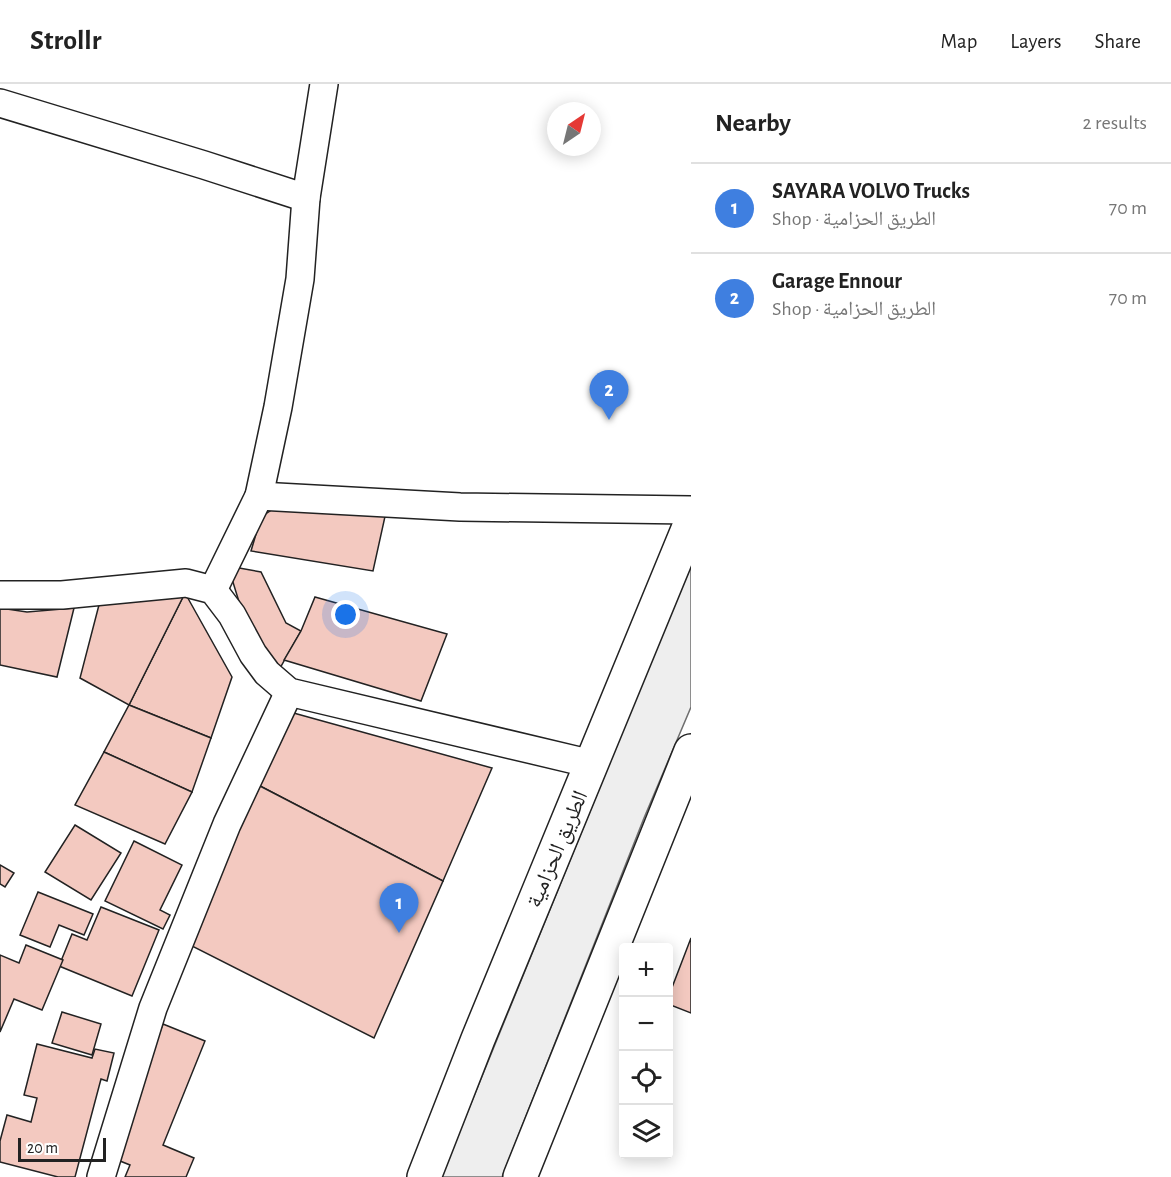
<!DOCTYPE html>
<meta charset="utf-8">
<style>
body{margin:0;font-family:"Alegreya Sans","Noto Naskh Arabic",sans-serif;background:#f2f2f2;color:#222}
.controls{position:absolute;right:18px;bottom:18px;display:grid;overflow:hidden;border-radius:6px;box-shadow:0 3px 15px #0003}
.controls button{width:54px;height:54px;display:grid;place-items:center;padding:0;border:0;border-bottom:2px solid #e0e0e0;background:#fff;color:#222;font:30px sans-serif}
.compass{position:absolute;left:547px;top:18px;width:54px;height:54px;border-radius:50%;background:#fff;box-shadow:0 3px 15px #0003;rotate:35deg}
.scale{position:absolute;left:18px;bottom:15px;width:88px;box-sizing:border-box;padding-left:6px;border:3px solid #222;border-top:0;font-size:16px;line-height:21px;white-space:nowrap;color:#222;-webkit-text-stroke:4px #fff;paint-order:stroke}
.you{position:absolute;left:346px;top:531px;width:21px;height:21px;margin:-15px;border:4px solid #fff;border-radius:50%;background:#1a73e8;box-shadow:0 0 0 9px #1a73e833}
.badge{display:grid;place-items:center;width:39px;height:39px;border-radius:50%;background:#c62828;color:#fff;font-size:20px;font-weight:700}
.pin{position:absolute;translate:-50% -50px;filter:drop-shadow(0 2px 3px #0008)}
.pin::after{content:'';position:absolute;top:32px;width:21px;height:18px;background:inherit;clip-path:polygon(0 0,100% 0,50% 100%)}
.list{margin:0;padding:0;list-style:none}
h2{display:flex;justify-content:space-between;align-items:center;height:78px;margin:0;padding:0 24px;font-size:26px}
h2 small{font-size:20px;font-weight:400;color:#767676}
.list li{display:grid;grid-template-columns:39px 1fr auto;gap:18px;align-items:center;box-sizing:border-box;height:90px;padding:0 24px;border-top:2px solid #e0e0e0}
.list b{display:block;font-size:22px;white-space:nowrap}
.list p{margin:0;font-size:20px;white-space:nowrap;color:#767676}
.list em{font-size:20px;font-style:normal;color:#767676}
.icon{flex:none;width:33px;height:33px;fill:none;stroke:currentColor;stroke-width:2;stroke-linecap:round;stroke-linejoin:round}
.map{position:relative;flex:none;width:691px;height:1093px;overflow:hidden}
header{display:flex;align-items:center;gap:36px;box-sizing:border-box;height:84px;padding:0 30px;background:#fff;border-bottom:2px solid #e0e0e0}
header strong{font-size:28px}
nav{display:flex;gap:33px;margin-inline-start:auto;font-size:21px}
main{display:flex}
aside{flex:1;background:#fff}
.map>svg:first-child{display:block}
</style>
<header>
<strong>Strollr</strong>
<nav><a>Map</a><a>Layers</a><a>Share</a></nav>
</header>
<main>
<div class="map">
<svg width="691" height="1093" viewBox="0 0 691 1093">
<rect width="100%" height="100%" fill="#fff"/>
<path fill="#eee" stroke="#6f6f6f" stroke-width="1.5" d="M 691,479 L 691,623 L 644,734 L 502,1093 L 441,1093 C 523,888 609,684 691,479 Z"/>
<g fill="#f3c9c0" stroke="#222" stroke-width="1.5">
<polygon points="285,417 386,428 373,487 251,467 261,433"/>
<polygon points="228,482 261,488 286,539 301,547 280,584 252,560"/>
<polygon points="185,509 232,593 211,654 129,621"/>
<polygon points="185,509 129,621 80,594 100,517"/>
<polygon points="315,513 447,550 421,617 284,576 301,547"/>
<polygon points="0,524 27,528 74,524 57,593 0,581"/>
<polygon points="129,621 211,654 192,708 104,668"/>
<polygon points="290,628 492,684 443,797 260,702"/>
<polygon points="104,668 192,708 165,760 75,721"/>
<polygon points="260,702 443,797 374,954 184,858"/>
<polygon points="75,741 121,769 91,816 45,788"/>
<polygon points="134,757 182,781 160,826 170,831 163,845 105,817"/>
<polygon points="0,781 14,789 5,803 0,800"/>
<polygon points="38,808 93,830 84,851 59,841 50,863 20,851"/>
<polygon points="101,823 159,846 132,912 59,882 72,850 87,856"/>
<polygon points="691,854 691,929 668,920 668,914"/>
<polygon points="26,861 63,876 42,926 14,915 0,948 0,871 19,879"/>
<polygon points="62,928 101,940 92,971 52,959"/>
<polygon points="163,940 205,957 163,1061 194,1074 186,1093 125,1093 130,1081 110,1073"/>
<polygon points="37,960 92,974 95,965 114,969 107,997 101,995 75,1093 58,1093 0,1078 0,1057 7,1031 31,1038 37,1014 24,1011"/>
</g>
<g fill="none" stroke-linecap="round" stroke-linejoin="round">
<g stroke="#222" stroke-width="30">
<g id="street">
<polyline points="0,19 204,81 306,114"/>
<polyline points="259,412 460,423 691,426"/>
<polyline points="213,506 259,412 278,323 300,195 306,114 324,0"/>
<polyline points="0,511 62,511 186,499 213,506 232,531 253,570 267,589 289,608 592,680"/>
<polyline points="101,1093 153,924 227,740 289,608"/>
</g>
</g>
<g stroke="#222" stroke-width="36">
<g id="highway">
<polyline points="424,1093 478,955 691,438"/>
<polyline points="520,1093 691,667"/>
</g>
</g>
<use href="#street" stroke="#fff" stroke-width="27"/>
<use href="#highway" stroke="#fff" stroke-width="33"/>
</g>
<g text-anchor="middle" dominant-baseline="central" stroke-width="4.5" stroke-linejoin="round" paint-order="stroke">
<g font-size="22" fill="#222" stroke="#fff">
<text transform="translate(557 765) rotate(-67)">الطريق الحزامية</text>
</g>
</g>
</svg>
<div class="controls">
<button>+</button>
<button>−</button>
<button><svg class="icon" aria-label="locate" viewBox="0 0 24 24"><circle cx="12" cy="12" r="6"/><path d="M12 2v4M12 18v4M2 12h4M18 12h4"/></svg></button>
<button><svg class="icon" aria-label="layers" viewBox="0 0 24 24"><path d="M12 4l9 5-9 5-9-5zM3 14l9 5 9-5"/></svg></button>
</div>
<svg class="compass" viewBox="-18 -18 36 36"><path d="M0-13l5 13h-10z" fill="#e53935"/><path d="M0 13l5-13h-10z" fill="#767676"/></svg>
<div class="scale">20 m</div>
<div class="you"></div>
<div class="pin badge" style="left:399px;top:849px;background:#3f7fe0">1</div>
<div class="pin badge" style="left:609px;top:336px;background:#3f7fe0">2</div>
</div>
<aside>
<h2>Nearby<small>2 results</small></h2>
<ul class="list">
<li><span class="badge" style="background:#3f7fe0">1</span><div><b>SAYARA VOLVO Trucks</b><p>Shop · الطريق الحزامية</p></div><em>70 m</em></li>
<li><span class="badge" style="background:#3f7fe0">2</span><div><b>Garage Ennour</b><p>Shop · الطريق الحزامية</p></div><em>70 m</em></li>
</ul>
</aside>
</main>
